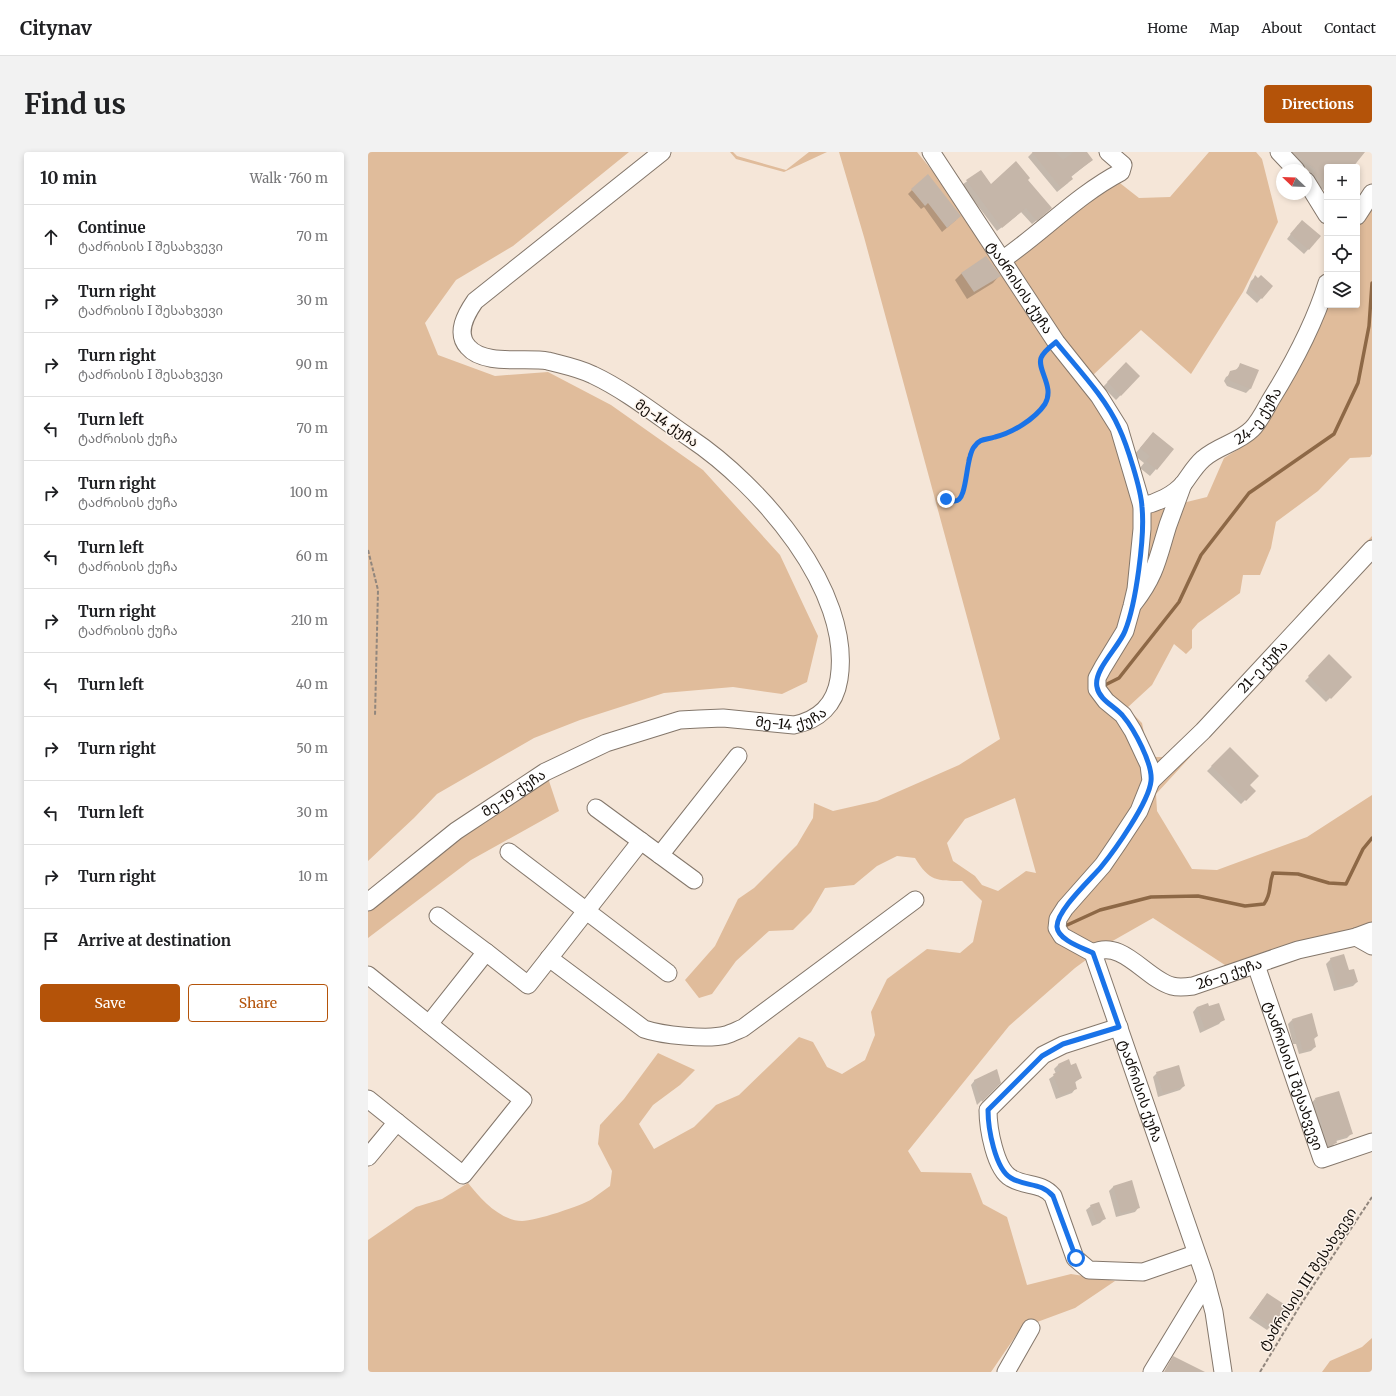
<!DOCTYPE html>
<meta charset="utf-8">
<style>
body{margin:0;font-family:Merriweather,"Noto Sans Georgian",serif;background:#f2f2f2;color:#202124}
.controls{position:absolute;right:12px;top:12px;display:grid;overflow:hidden;border-radius:4px;box-shadow:0 2px 6px #0003}
.controls button{width:36px;height:36px;display:grid;place-items:center;padding:0;border:0;border-bottom:1px solid #e0e0e0;background:#fff;color:#202124;font:20px sans-serif}
.compass{position:absolute;left:908px;top:12px;width:36px;height:36px;border-radius:50%;background:#fff;box-shadow:0 2px 6px #0003;rotate:293deg}
.stop{position:absolute;width:12px;height:12px;margin:-9px;border:3px solid #1a73e8;border-radius:50%;background:#fff}
.stop.end{background:#1a73e8;border-color:#fff;box-shadow:0 1px 4px #0008}
.list{margin:0;padding:0;list-style:none}
h2{display:flex;justify-content:space-between;align-items:center;height:52px;margin:0;padding:0 16px;font-size:17px}
h2 small{font-size:13px;font-weight:400;color:#757577}
.list li{display:grid;grid-template-columns:26px 1fr auto;gap:12px;align-items:center;box-sizing:border-box;height:64px;padding:0 16px;border-top:1px solid #e0e0e0}
.list b{display:block;font-size:15px;white-space:nowrap}
.list p{margin:0;font-size:13px;white-space:nowrap;color:#757577}
.list em{font-size:13px;font-style:normal;color:#757577}
.actions{display:flex;gap:8px;padding:12px 16px}
.actions a{flex:1;padding:9px 0;border:1px solid #b45309;border-radius:4px;text-align:center;font-size:14px;color:#b45309}
.actions .main{background:#b45309;color:#fff}
.icon{flex:none;width:22px;height:22px;fill:none;stroke:currentColor;stroke-width:2;stroke-linecap:round;stroke-linejoin:round}
.map{position:relative;flex:none;width:1004px;height:1220px;overflow:hidden;border-radius:4px}
header{display:flex;align-items:center;gap:24px;box-sizing:border-box;height:56px;padding:0 20px;background:#fff;border-bottom:1px solid #e0e0e0}
header strong{font-size:19px}
nav{display:flex;gap:22px;margin-inline-start:auto;font-size:14px}
.intro{display:flex;align-items:center;justify-content:space-between;box-sizing:border-box;height:96px;padding:0 24px}
h1{margin:0;font-size:28px}
.button{padding:10px 18px;border-radius:4px;background:#b45309;color:#fff;font-size:14px;font-weight:700}
main{display:flex;gap:24px;padding:0 24px}
aside{flex:1;background:#fff;border-radius:4px;box-shadow:0 2px 6px #0003}
.map>svg:first-child{display:block}
</style>
<header>
<strong>Citynav</strong>
<nav><a>Home</a><a>Map</a><a>About</a><a>Contact</a></nav>
</header>
<div class="intro"><h1>Find us</h1><a class="button">Directions</a></div>
<main>
<aside>
<h2>10 min<small>Walk · 760 m</small></h2>
<ul class="list">
<li><svg class="icon" aria-label="ahead" viewBox="0 0 24 24"><path d="M12 20V5M6 11l6-6 6 6"/></svg><div><b>Continue</b><p>ტაძრისის I შესახვევი</p></div><em>70 m</em></li>
<li><svg class="icon" aria-label="right" viewBox="0 0 24 24"><path d="M7 20v-9h11M14 6l5 5-5 5"/></svg><div><b>Turn right</b><p>ტაძრისის I შესახვევი</p></div><em>30 m</em></li>
<li><svg class="icon" aria-label="right" viewBox="0 0 24 24"><path d="M7 20v-9h11M14 6l5 5-5 5"/></svg><div><b>Turn right</b><p>ტაძრისის I შესახვევი</p></div><em>90 m</em></li>
<li><svg class="icon" aria-label="left" viewBox="0 0 24 24"><path d="M17 20v-9H6M10 6l-5 5 5 5"/></svg><div><b>Turn left</b><p>ტაძრისის ქუჩა</p></div><em>70 m</em></li>
<li><svg class="icon" aria-label="right" viewBox="0 0 24 24"><path d="M7 20v-9h11M14 6l5 5-5 5"/></svg><div><b>Turn right</b><p>ტაძრისის ქუჩა</p></div><em>100 m</em></li>
<li><svg class="icon" aria-label="left" viewBox="0 0 24 24"><path d="M17 20v-9H6M10 6l-5 5 5 5"/></svg><div><b>Turn left</b><p>ტაძრისის ქუჩა</p></div><em>60 m</em></li>
<li><svg class="icon" aria-label="right" viewBox="0 0 24 24"><path d="M7 20v-9h11M14 6l5 5-5 5"/></svg><div><b>Turn right</b><p>ტაძრისის ქუჩა</p></div><em>210 m</em></li>
<li><svg class="icon" aria-label="left" viewBox="0 0 24 24"><path d="M17 20v-9H6M10 6l-5 5 5 5"/></svg><div><b>Turn left</b></div><em>40 m</em></li>
<li><svg class="icon" aria-label="right" viewBox="0 0 24 24"><path d="M7 20v-9h11M14 6l5 5-5 5"/></svg><div><b>Turn right</b></div><em>50 m</em></li>
<li><svg class="icon" aria-label="left" viewBox="0 0 24 24"><path d="M17 20v-9H6M10 6l-5 5 5 5"/></svg><div><b>Turn left</b></div><em>30 m</em></li>
<li><svg class="icon" aria-label="right" viewBox="0 0 24 24"><path d="M7 20v-9h11M14 6l5 5-5 5"/></svg><div><b>Turn right</b></div><em>10 m</em></li>
<li><svg class="icon" aria-label="arrive" viewBox="0 0 24 24"><path d="M6 21V4h12l-3 4 3 4H6"/></svg><div><b>Arrive at destination</b></div></li>
</ul>
<div class="actions"><a class="main">Save</a><a>Share</a></div>
</aside>
<div class="map">
<svg width="1004" height="1220" viewBox="0 0 1004 1220">
<rect width="100%" height="100%" fill="#f5e6d8"/>
<g fill="#e0bc9b" fill-rule="evenodd">
<polygon points="0,0 261,0 145,94 88,128 57,171 70,203 127,224 180,220 243,253 335,318 412,403 450,484 439,530 414,542 365,535 296,541 212,568 166,586 69,642 46,666 0,709"/>
<polygon points="362,0 365,0 369,4 418,18 441,0 459,0 416,20 368,7"/>
<path d="M 471,0 L 549,0 L 576,33 L 630,115 L 748,28 L 771,46 L 802,45 L 841,0 L 888,0 L 894,7 L 910,70 L 875,140 L 823,222 L 773,178 L 725,223 L 778,360 L 839,345 L 856,306 L 879,292 L 927,222 L 959,153 L 989,153 L 989,65 L 1004,42 L 1004,302 L 1002,305 L 982,306 L 950,339 L 908,370 L 903,396 L 892,423 L 875,423 L 872,441 L 830,471 L 824,478 L 824,496 L 818,502 L 806,492 L 784,533 L 759,556 L 774,571 L 779,596 L 786,605 L 796,605 L 890,510 L 936,456 L 1004,384 L 1004,408 L 788,642 L 789,659 L 824,717 L 849,718 L 939,685 L 1004,643 L 1004,771 L 995,776 L 860,815 L 785,766 L 741,791 L 707,816 L 641,874 L 540,999 L 553,1020 L 603,1021 L 615,1052 L 639,1065 L 659,1133 L 703,1122 L 747,1129 L 707,1156 L 653,1176 L 623,1220 L 0,1220 L 0,1088 L 48,1055 L 74,1047 L 100,1031 C 113,1047 131,1068 154,1069 C 167,1069 213,1054 224,1047 C 230,1043 236,1038 242,1034 L 244,1019 L 230,992 L 232,973 L 256,947 L 290,901 L 327,918 L 312,933 L 285,953 L 271,972 L 286,997 L 326,975 L 348,953 L 371,943 L 431,885 L 445,890 L 459,915 L 474,922 L 497,908 L 507,883 L 503,860 L 519,827 L 559,797 L 592,801 L 605,790 L 614,749 L 594,729 C 569,729 561,729 547,706 L 529,704 L 509,714 L 486,733 L 457,736 L 443,760 L 425,778 L 401,779 L 368,809 L 344,842 L 331,846 L 317,828 L 347,794 L 370,747 L 386,736 L 429,693 L 445,666 L 446,651 L 465,659 L 509,649 L 591,613 L 632,587 L 496,85 ZM 647,646 L 668,721 L 658,719 L 630,739 L 614,733 L 607,724 L 585,709 L 579,691 L 597,667 Z"/>
<polygon points="180,626 191,659 103,708 0,786 0,759 95,681"/>
<polygon points="1004,1186 1004,1220 954,1220 962,1209 994,1195"/>
</g>
<g fill="#0003">
<polygon points="665,0 718,0 724,8 703,25 700,31 689,40 660,5"/>
<polygon points="922,0 952,0 972,15 959,15 959,37 957,39 942,27 945,23 919,3"/>
<polygon points="613,19 623,33 659,28 678,61 664,72 653,60 629,79 594,33"/>
<polygon points="544,38 588,68 574,80 556,55 553,57 540,42"/>
<polygon points="930,73 952,84 936,102 919,87"/>
<polygon points="594,121 631,124 625,131 599,147 587,128"/>
<polygon points="887,125 904,134 889,151 878,141 883,129"/>
<polygon points="758,211 771,224 748,248 735,235"/>
<polygon points="873,212 889,218 882,237 878,241 859,234 856,229 858,225 867,219"/>
<polygon points="785,281 788,317 782,324 772,316 776,311 766,303"/>
<polygon points="961,504 983,525 958,550 937,529"/>
<polygon points="862,596 880,633 886,639 873,652 839,619"/>
<polygon points="963,807 980,820 989,830 985,834 966,839 958,812"/>
<polygon points="829,855 840,856 855,867 851,872 832,881 825,860"/>
<polygon points="924,868 949,884 945,888 947,895 943,899 931,902 928,892 925,892 920,872"/>
<polygon points="690,913 702,914 713,926 706,931 708,936 704,941 688,947 681,927 688,922 686,917"/>
<polygon points="789,921 816,934 812,938 790,945 785,925"/>
<polygon points="607,928 632,930 609,953 603,933"/>
<polygon points="947,947 983,982 979,986 968,989 964,995 956,998 943,952"/>
<polygon points="763,1030 771,1055 767,1060 748,1065 741,1039 745,1035"/>
<polygon points="723,1054 737,1066 732,1071 724,1074 718,1058"/>
<polygon points="895,1147 903,1174 899,1178 881,1166"/>
</g>
<g fill="none" stroke-linecap="round" stroke-linejoin="round">
<g stroke="#8d6846" stroke-width="3.5">
<polyline points="735,534 751,526 811,450 833,403 881,341 966,282 990,231 1001,174 1004,131"/>
<path d="M 697,774 L 732,758 L 783,745 L 830,744 L 877,754 L 896,752 C 904,741 900,735 905,721 L 930,722 L 961,731 L 978,732 L 995,697 L 1004,686"/>
</g>
</g>
<g fill="#c5b6a9">
<polygon points="664,0 687,0 695,8 706,0 719,0 725,8 703,24 705,27 693,36"/>
<polygon points="925,0 997,0 985,15 959,15 959,33 945,22 948,18"/>
<polygon points="648,9 662,26 660,28 684,56 669,69 658,56 634,76 598,28 613,18 623,32"/>
<polygon points="560,22 593,64 579,76 560,51 557,54 543,37"/>
<polygon points="934,68 953,84 941,98 922,82"/>
<polygon points="618,104 633,124 606,140 593,121"/>
<polygon points="887,123 890,126 893,123 905,134 894,147 882,136"/>
<polygon points="758,210 772,224 753,244 739,230"/>
<polygon points="872,211 891,218 883,237 863,229 860,224 862,219 870,217"/>
<polygon points="785,280 806,297 789,318 778,309 782,304 772,296"/>
<polygon points="961,502 984,525 963,547 940,524"/>
<polygon points="862,595 891,624 882,633 888,639 878,649 843,614"/>
<polygon points="976,802 981,818 986,817 990,830 970,835 962,806"/>
<polygon points="840,851 841,854 851,851 857,868 837,877 829,855"/>
<polygon points="944,861 950,884 946,886 948,895 935,899 932,888 929,888 924,867"/>
<polygon points="701,907 703,913 708,911 714,926 707,929 709,937 693,943 685,922 692,919 690,912"/>
<polygon points="811,913 817,934 795,941 788,920"/>
<polygon points="629,917 633,931 614,950 606,928"/>
<polygon points="971,939 985,982 968,987 969,991 960,994 947,946"/>
<polygon points="764,1028 772,1056 753,1061 745,1034"/>
<polygon points="731,1050 738,1067 729,1070 722,1053"/>
<polygon points="899,1141 919,1154 904,1175 885,1161"/>
<polygon points="805,1204 837,1220 796,1220"/>
</g>
<g fill="none" stroke-linecap="round" stroke-linejoin="round">
<g stroke="#84776b" stroke-width="19">
<g id="minor">
<path id="s1" d="M 563,0 L 688,190 L 731,244 L 751,276 L 774,354 L 774,377 L 768,437 L 764,454 L 757,479 L 735,515 L 729,526 L 729,537 L 738,549 L 755,563 L 765,579 L 781,613 L 783,629 L 771,659 L 750,691 L 735,713 L 697,756 L 690,767 L 689,776 L 694,784 L 725,801 L 836,1122 L 846,1160 L 855,1220"/>
<polyline points="911,0 928,18"/>
<polyline points="938,29 959,63"/>
<polyline points="989,64 1004,41"/>
<path d="M 634,108 C 675,80 709,43 753,20 L 755,13 L 740,0"/>
<path id="s2" d="M 774,354 C 789,351 806,343 816,331 C 822,323 827,314 835,307 C 849,294 870,291 884,277 C 891,270 897,258 902,249 C 925,212 946,173 959,131"/>
<path d="M 766,451 C 788,423 790,405 800,373 C 805,359 810,346 815,332"/>
<path id="s3" d="M 783,629 L 835,579 L 1004,397"/>
<polyline points="228,656 326,728"/>
<polyline points="141,700 300,821"/>
<polyline points="292,703 370,604"/>
<path id="s4" d="M 0,750 L 88,679 L 177,620 L 238,591 L 312,568 L 331,567 L 355,566 L 426,573 C 451,568 467,553 471,527 C 485,438 391,332 322,286 C 291,265 259,239 225,223 C 211,216 195,213 180,209 C 158,205 116,214 100,195 C 87,181 98,162 107,149 L 294,0"/>
<polyline points="70,764 118,800"/>
<polyline points="988,785 1004,794"/>
<path id="s5" d="M 725,801 C 754,786 778,827 804,834 C 811,836 818,835 825,834 L 930,798 L 988,785 L 1004,779"/>
<path d="M 181,806 L 276,877 C 293,883 340,888 358,883 C 364,881 370,878 375,876 L 547,748"/>
<path id="s6" d="M 888,813 L 954,1007 L 1004,990"/>
<polyline points="0,823 155,948 95,1023 0,947"/>
<polyline points="61,872 118,800 160,833 273,689"/>
<path d="M 751,875 L 695,893 L 675,903 L 620,958 C 620,976 627,1017 643,1026 C 658,1035 673,1030 685,1044 L 707,1106 L 721,1118 L 775,1120 L 827,1102"/>
<polyline points="0,1005 29,970"/>
<polyline points="638,1220 663,1176"/>
<polyline points="784,1220 838,1131"/>
</g>
</g>
<g stroke="#91867d" stroke-width="2" stroke-dasharray="4 2" stroke-linecap="butt">
<path d="M 578,347 C 580,348 584,350 587,349 C 600,349 598,314 600,305 C 601,302 604,297 606,294 C 613,286 619,288 628,285 C 642,280 671,265 678,251 C 686,231 664,215 678,199"/>
<polyline points="0,398 10,438 7,564"/>
<polyline points="892,1220 933,1152 1004,1045"/>
</g>
<use href="#minor" stroke="#fff" stroke-width="17"/>
</g>
<g fill="none" stroke-linecap="round" stroke-linejoin="round">
<path stroke="#1a73e8" stroke-width="5" d="M 578,347 C 580,348 584,349 587,349 C 600,349 597,306 606,295 C 612,286 618,288 627,285 C 644,281 667,267 677,252 C 687,235 669,218 673,206 C 675,200 683,194 688,190 C 709,216 738,246 751,276 C 759,293 773,337 774,355 C 777,384 768,452 757,479 C 751,495 725,518 729,535 C 731,548 748,555 755,564 C 766,577 785,612 783,629 C 781,650 747,698 733,715 C 723,727 688,759 689,775 C 690,788 715,796 725,801 L 751,875 L 695,892 L 674,904 L 620,958 C 620,976 627,1017 643,1026 C 658,1035 673,1030 685,1044 L 708,1106"/>
</g>
<g text-anchor="middle" dominant-baseline="central" stroke-width="3" stroke-linejoin="round" paint-order="stroke">
<g font-size="14" fill="#110c08" stroke="#fdf4ec">
<text stroke="none"><textPath href="#s1" startOffset="162">ტაძრისის ქუჩა</textPath></text>
<text stroke="none"><textPath href="#s2" startOffset="151">24-ე ქუჩა</textPath></text>
<text transform="translate(299 271) rotate(34)">მე-14 ქუჩა</text>
<text stroke="none"><textPath href="#s3" startOffset="160">21-ე ქუჩა</textPath></text>
<text stroke="none"><textPath href="#s4" startOffset="477">მე-14 ქუჩა</textPath></text>
<text stroke="none"><textPath href="#s4" startOffset="182">მე-19 ქუჩა</textPath></text>
<text stroke="none"><textPath href="#s5" startOffset="149">26-ე ქუჩა</textPath></text>
<text stroke="none"><textPath href="#s6" startOffset="117">ტაძრისის I შესახვევი</textPath></text>
<text stroke="none"><textPath href="#s1" startOffset="1085">ტაძრისის ქუჩა</textPath></text>
<text transform="translate(939 1127) rotate(-57)">ტაძრისის III შესახვევი</text>
</g>
</g>
</svg>
<div class="controls">
<button>+</button>
<button>−</button>
<button><svg class="icon" aria-label="locate" viewBox="0 0 24 24"><circle cx="12" cy="12" r="6"/><path d="M12 2v4M12 18v4M2 12h4M18 12h4"/></svg></button>
<button><svg class="icon" aria-label="layers" viewBox="0 0 24 24"><path d="M12 4l9 5-9 5-9-5zM3 14l9 5 9-5"/></svg></button>
</div>
<svg class="compass" viewBox="-18 -18 36 36"><path d="M0-13l5 13h-10z" fill="#e53935"/><path d="M0 13l5-13h-10z" fill="#757577"/></svg>
<div class="stop" style="left:708px;top:1106px"></div>
<div class="stop end" style="left:578px;top:347px"></div>
</div>
</main>
